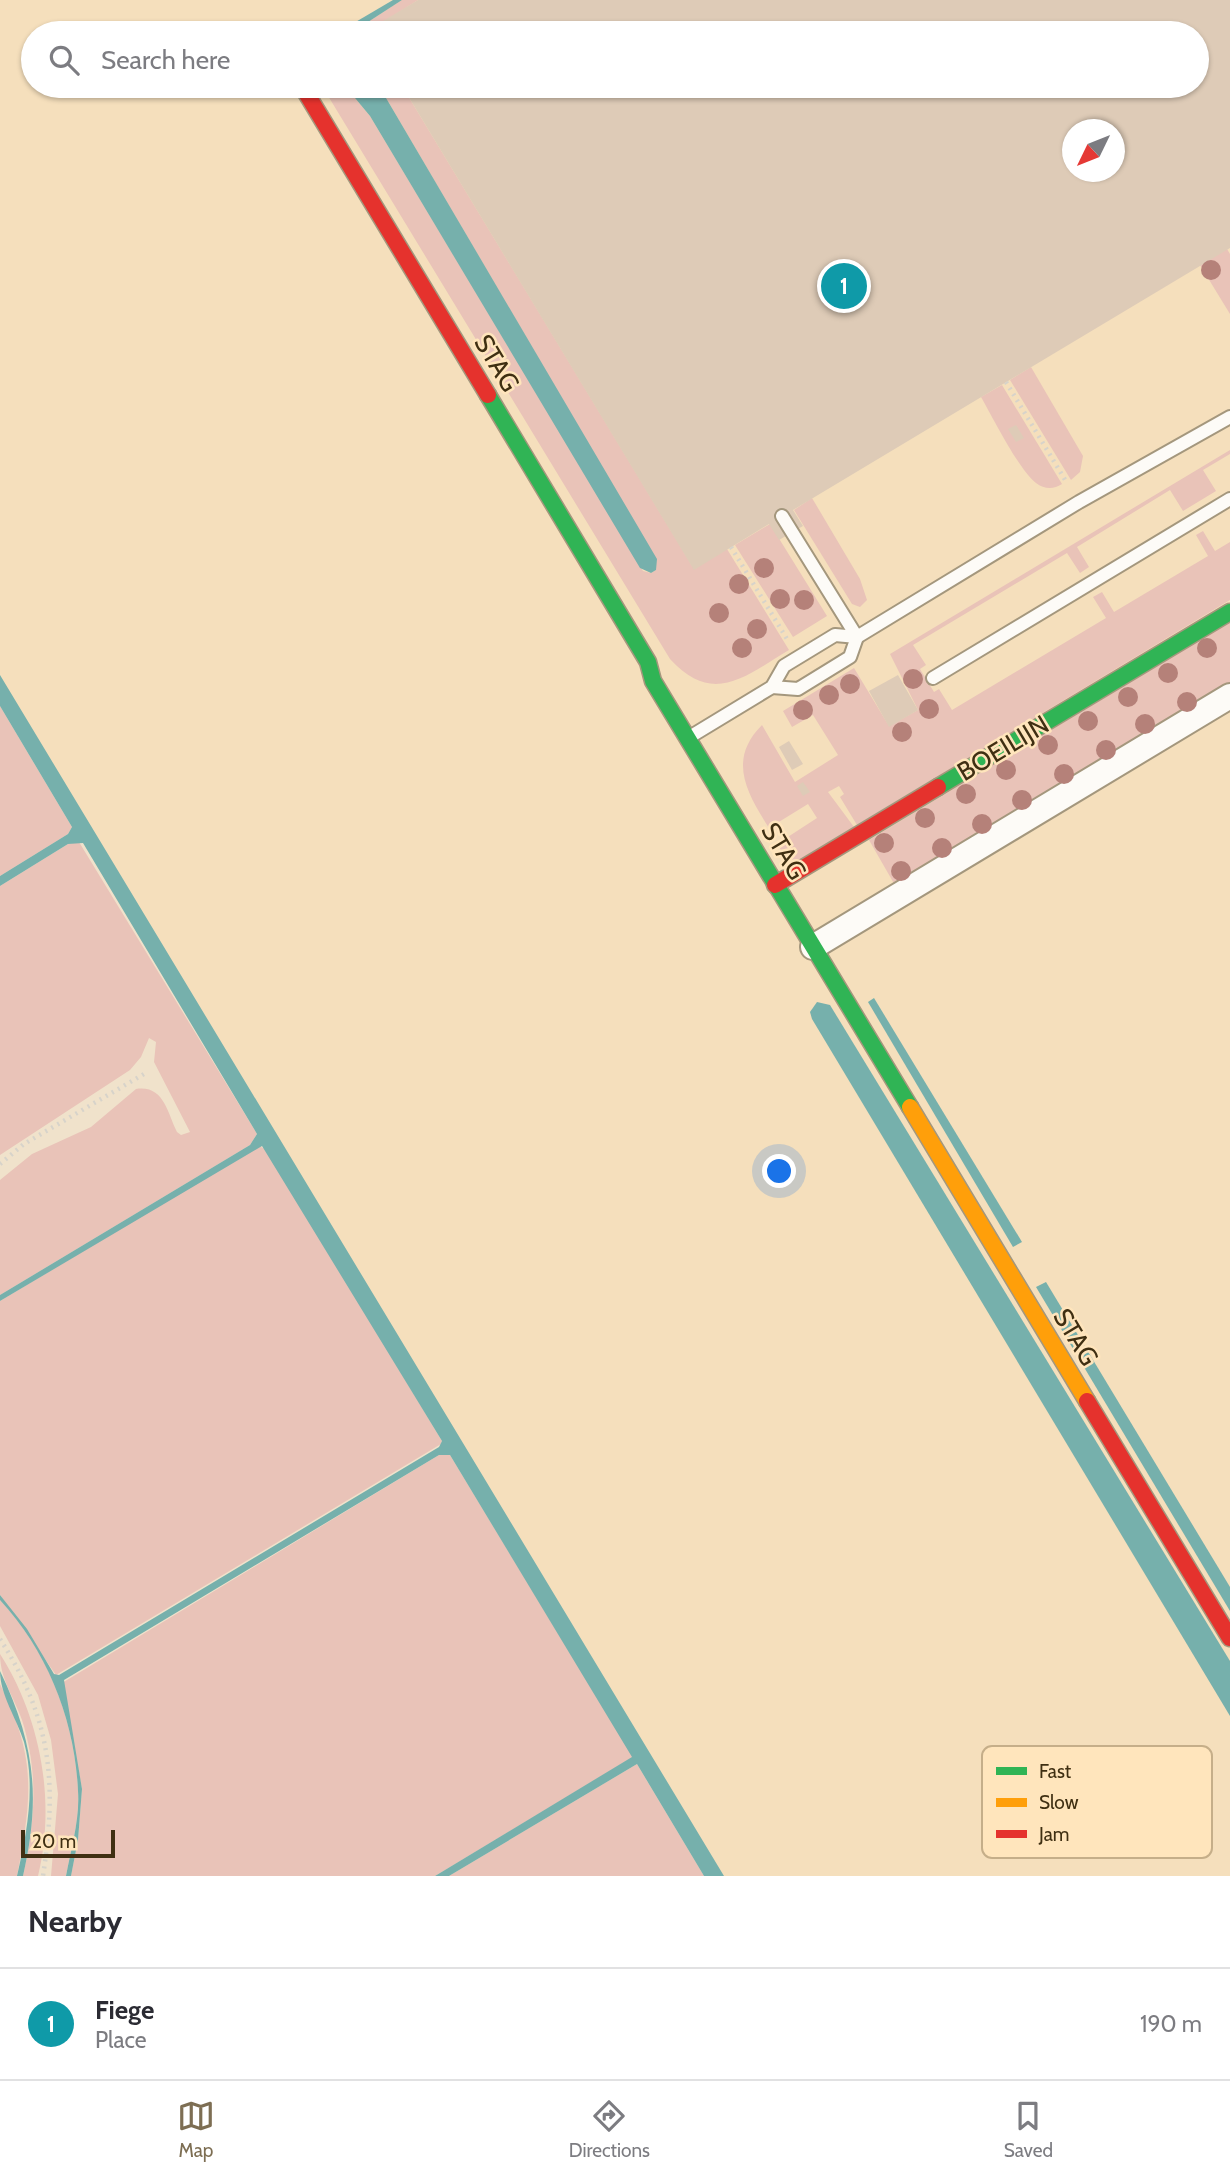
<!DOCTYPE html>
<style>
body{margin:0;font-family:Cabin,sans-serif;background:#f7f7f7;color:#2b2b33}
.compass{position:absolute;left:1062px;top:119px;width:63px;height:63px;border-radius:50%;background:#fff;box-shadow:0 2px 5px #0004;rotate:227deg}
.scale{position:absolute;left:21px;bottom:18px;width:94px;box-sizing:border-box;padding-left:7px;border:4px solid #3f2f12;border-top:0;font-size:19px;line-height:24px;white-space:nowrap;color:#3f2f12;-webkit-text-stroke:5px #ffe5bc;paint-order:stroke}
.you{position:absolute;left:780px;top:1172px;width:24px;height:24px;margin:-18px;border:5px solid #fff;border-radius:50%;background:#1a73e8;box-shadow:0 0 0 10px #1a73e833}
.badge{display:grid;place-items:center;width:46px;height:46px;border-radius:50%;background:#7d6e53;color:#fff;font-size:23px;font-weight:700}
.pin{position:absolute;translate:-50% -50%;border:4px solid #fff;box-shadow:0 2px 7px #0006}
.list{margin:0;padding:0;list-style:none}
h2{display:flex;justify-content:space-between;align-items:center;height:91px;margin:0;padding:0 28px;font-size:30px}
h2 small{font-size:23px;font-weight:400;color:#7c7c81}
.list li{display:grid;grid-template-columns:46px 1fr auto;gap:21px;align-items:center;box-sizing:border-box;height:112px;padding:0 28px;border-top:2px solid #e1e1e2}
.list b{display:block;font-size:26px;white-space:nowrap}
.list p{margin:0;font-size:23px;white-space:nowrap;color:#7c7c81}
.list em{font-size:23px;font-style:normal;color:#7c7c81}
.icon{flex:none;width:38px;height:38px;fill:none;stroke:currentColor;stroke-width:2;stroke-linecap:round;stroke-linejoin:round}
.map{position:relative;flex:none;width:1230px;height:1876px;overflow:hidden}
.search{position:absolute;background:#fff;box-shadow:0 2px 5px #0004;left:21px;right:21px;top:21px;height:77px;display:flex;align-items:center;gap:18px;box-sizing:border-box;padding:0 24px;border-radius:38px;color:#7c7c81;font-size:26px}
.sheet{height:203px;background:#fff}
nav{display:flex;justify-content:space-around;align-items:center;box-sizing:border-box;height:98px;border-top:2px solid #e1e1e2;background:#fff;font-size:19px;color:#7c7c81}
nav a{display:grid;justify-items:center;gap:4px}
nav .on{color:#7d6e53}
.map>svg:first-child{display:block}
</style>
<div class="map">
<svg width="1230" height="1876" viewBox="0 0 1230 1876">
<rect width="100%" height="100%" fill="#f0e2cb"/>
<path fill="#f5dfbc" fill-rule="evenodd" d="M 0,0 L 1230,0 L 1230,1876 L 713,1876 L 0,691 ZM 33,33 L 1197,33 L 1197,86 L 33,86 ZM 1072,130 L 1114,130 L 1114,172 L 1072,172 Z"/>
<g fill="#e9c3b8">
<polygon points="402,0 418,0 369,31 370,33 351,33"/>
<path d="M 322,86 L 345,86 L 370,116 L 643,571 L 651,573 L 656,570 L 656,559 L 379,86 L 402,86 L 694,569 L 727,549 L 789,650 C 744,677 713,706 670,659 Z"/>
<polygon points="1227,249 1230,254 1230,314 1200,265"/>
<polygon points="1031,367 1083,456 1080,472 1071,480 1010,380"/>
<path d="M 1002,385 L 1062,484 C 1053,490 1044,489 1036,483 C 1019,470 993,418 981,397 Z"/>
<path d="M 1230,450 L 1230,454 L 1203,470 L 1216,491 L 1183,511 L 1170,490 L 1077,547 L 1089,567 L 1080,573 L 1067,553 L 913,645 L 926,665 L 920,669 L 934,692 L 939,689 L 952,710 L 1106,618 L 1093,597 L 1102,592 L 1114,612 L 1208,556 L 1196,535 L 1203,531 L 1215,551 L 1230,542 L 1230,600 L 857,825 L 840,797 L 844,794 L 839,786 L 828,792 L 854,827 L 791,865 L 777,844 L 817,818 L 808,804 L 769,828 C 747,793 727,760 762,725 L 795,782 L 838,755 L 813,715 L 792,727 L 783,711 L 854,668 L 889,726 L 918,710 L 890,654 Z"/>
<polygon points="812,498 860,579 867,600 860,607 852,604 794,510"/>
<polygon points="770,524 827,616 793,637 735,545"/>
<polygon points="1230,622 1230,686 896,887 869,840"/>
<polygon points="0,706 72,827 68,834 0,876"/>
<path d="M 79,842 L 257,1134 L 250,1145 L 0,1295 L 0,1180 L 32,1154 L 91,1127 L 136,1089 C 164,1085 167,1112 177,1132 L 181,1135 L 190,1132 L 154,1062 L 156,1042 L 149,1038 L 141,1057 L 130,1070 L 0,1155 L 0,886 L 68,844 Z"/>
<polygon points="259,1146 267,1150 442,1441 441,1444 56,1675 0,1595 0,1301"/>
<polygon points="446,1454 450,1455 633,1757 435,1876 71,1876 78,1840 82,1789 62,1683 439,1455"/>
<path d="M 0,1600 C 48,1651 75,1721 78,1791 C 80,1819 71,1848 66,1876 L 51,1876 L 58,1794 L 51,1740 L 38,1695 L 0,1626 Z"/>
<path d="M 0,1654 C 41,1718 56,1802 38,1876 L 23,1876 C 35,1823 39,1773 22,1720 C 14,1697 0,1679 0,1654 Z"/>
<path d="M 0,1684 C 37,1759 32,1797 17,1876 L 0,1876 Z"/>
<polygon points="637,1764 704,1876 449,1876"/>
</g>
<g fill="#76b0ac">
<polygon points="393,0 402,0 351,33 344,33 342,30"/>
<polygon points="345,86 379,86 657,559 656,570 651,573 640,568 370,116"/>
<path d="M 0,675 L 724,1876 L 704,1876 L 637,1764 L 449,1876 L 435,1876 L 632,1757 L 450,1455 L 439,1455 L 64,1680 L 82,1789 L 78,1840 L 71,1876 L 66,1876 C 71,1849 80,1819 78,1791 C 75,1721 48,1652 0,1600 L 0,1595 L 27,1629 L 54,1674 L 59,1675 L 439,1447 L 442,1441 L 262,1146 L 0,1301 L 0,1295 L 250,1145 L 257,1134 L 83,843 L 68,844 L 0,886 L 0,876 L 68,834 L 72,827 L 0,706 Z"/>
<polygon points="874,998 1022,1242 1013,1247 868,1002"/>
<polygon points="817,1002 830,1005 1230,1661 1230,1716 812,1019 810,1012"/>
<polygon points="1046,1282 1230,1587 1230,1611 1036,1287"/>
<path d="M 0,1671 C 35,1744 41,1798 23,1876 L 17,1876 C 27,1833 36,1786 24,1742 C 17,1719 0,1695 0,1671 Z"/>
</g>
<g fill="#decbb7" fill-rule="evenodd">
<path d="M 418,0 L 1230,0 L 1230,248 L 793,510 L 803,526 L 779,540 L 769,524 L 694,570 L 402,86 L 1197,86 L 1197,33 L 370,33 L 368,30 ZM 1072,130 L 1114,130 L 1114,172 L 1072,172 Z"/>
<polygon points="1016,425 1024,438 1016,442 1008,429"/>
<polygon points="898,675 918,710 889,727 869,691"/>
<polygon points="789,741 803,764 792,770 779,747"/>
<polygon points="803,782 810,792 803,796 797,786"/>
</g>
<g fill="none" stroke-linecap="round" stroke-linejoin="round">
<g stroke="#a4977d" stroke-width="16">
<g id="lane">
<polyline points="933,678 1230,499"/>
<polyline points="772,687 798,689 850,657 857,637 782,516"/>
<polyline points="688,738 772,687 784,666 835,635 857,637 1079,502 1230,417"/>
</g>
</g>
<g stroke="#a4977d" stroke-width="28">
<polyline id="street" points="813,947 1230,696"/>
</g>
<g stroke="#a4977d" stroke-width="19">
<g id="fast">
<polyline points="488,395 648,662 653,681 910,1107"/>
<polyline points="938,787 1230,612"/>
</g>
</g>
<g stroke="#a4977d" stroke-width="19">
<polyline id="slow" points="910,1107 1087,1401"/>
</g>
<g stroke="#a4977d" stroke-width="19">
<g id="jam">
<polyline points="302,86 488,395"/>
<polyline points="775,885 938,787"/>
<polyline points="1087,1401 1230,1638"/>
</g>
</g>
<g stroke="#d7d3ca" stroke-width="4.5" stroke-dasharray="2 5" stroke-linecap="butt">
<polyline points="1006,382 1067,483"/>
<polyline points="731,547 787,639"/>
<polyline points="0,1164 24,1144 144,1074"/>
<path d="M 0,1639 C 52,1720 57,1783 43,1876"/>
</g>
<use href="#lane" stroke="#fdfbf7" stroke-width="12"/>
<use href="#street" stroke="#fdfbf7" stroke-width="24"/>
<use href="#fast" stroke="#30b455" stroke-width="16"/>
<use href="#slow" stroke="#ff9f0a" stroke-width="16"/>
<use href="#jam" stroke="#e5322d" stroke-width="16"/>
</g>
<g fill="#b58179">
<circle cx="1211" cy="270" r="10"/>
<circle cx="764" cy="568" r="10"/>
<circle cx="739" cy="584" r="10"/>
<circle cx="780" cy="599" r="10"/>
<circle cx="804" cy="600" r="10"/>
<circle cx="719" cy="613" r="10"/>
<circle cx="757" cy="629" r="10"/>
<circle cx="742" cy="648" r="10"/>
<circle cx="1207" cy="648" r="10"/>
<circle cx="1168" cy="673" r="10"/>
<circle cx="913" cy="679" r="10"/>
<circle cx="850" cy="684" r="10"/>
<circle cx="829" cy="695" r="10"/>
<circle cx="1128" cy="697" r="10"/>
<circle cx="1187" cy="702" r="10"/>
<circle cx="929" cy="709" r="10"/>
<circle cx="803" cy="710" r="10"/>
<circle cx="1088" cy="721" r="10"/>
<circle cx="1145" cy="724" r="10"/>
<circle cx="902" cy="732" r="10"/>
<circle cx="1048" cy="745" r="10"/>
<circle cx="1106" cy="750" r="10"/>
<circle cx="1006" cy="770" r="10"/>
<circle cx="1064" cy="774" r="10"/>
<circle cx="966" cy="794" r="10"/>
<circle cx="1022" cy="800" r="10"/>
<circle cx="925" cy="818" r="10"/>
<circle cx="982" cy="824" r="10"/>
<circle cx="884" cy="843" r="10"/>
<circle cx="942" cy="848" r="10"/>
<circle cx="901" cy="871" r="10"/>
</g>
<g text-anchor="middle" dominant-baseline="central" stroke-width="5" stroke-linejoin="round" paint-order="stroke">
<g font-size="26" fill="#3f2f12" stroke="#ffe5bc">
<text transform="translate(497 363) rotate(59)">STAG</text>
<text transform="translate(1003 748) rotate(-31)">BOEILIJN</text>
<text transform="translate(784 851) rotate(59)">STAG</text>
<text transform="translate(1076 1337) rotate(59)">STAG</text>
</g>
</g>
<rect x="982" y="1746" width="230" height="112" rx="10" fill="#ffe5bc" stroke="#c5ae89" stroke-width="2"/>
<rect x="996" y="1767" width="31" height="8" fill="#30b455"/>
<rect x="996" y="1798" width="31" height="9" fill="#ff9f0a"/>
<rect x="996" y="1830" width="31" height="8" fill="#e5322d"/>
<g font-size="19" fill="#3f2f12">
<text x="1039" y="1778">Fast</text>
<text x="1039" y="1809">Slow</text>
<text x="1039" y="1841">Jam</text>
</g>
</svg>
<svg class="compass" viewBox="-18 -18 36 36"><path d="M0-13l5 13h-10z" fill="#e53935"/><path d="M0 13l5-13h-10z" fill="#7c7c81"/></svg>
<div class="scale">20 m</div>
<div class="you"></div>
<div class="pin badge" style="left:844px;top:286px;background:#0f9aa8">1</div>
<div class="search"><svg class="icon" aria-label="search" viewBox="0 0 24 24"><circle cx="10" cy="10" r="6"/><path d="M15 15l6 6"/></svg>Search here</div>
</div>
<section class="sheet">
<h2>Nearby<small></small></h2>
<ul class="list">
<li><span class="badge" style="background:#0f9aa8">1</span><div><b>Fiege</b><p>Place</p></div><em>190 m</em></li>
</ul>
</section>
<nav>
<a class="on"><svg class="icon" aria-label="map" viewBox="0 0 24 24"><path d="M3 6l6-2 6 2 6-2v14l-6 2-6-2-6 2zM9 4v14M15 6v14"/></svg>Map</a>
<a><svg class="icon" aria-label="directions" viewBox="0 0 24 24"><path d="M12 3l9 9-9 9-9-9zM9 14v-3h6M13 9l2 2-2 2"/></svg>Directions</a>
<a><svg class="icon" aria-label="saved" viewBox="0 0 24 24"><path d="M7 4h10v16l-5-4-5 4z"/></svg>Saved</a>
</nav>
